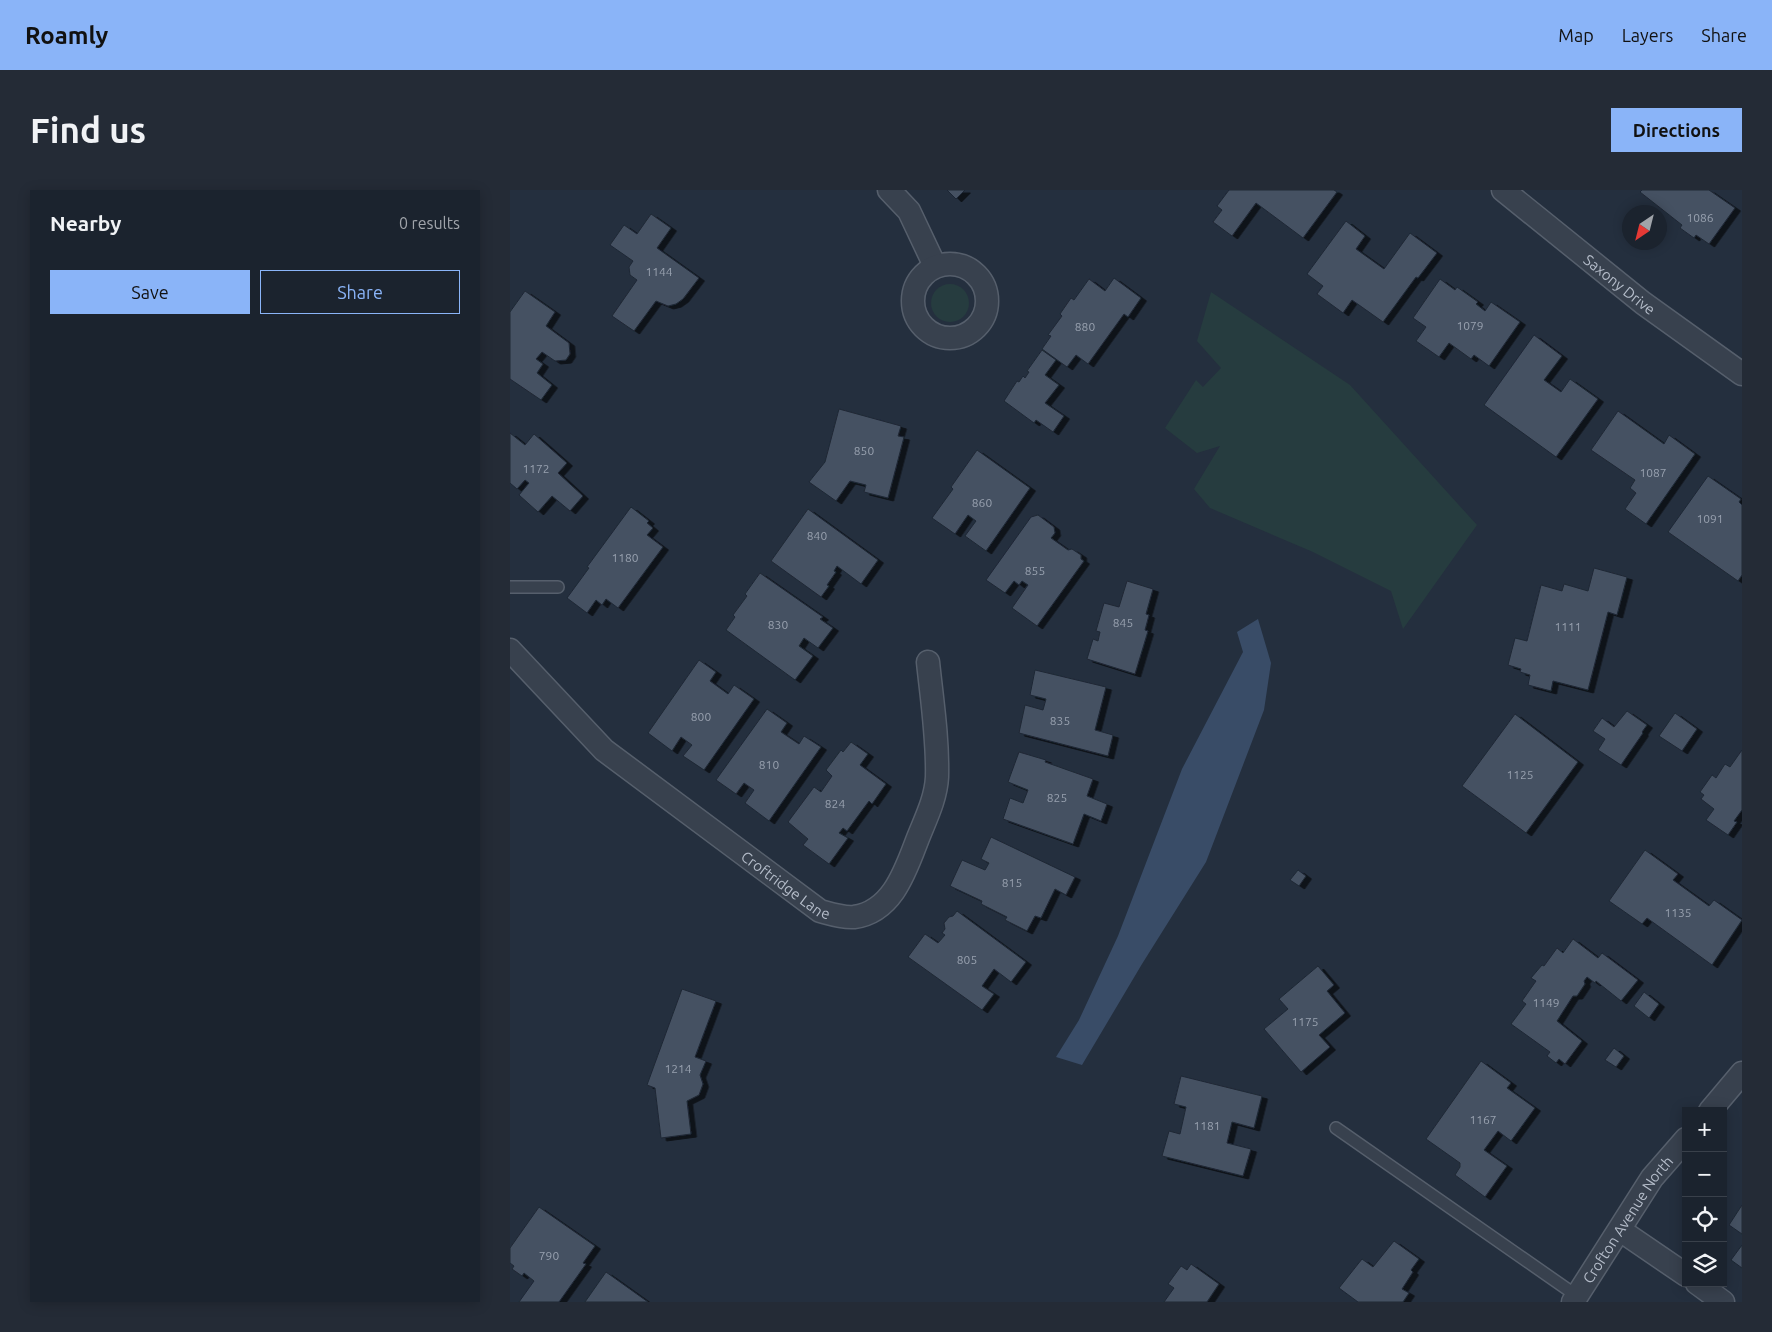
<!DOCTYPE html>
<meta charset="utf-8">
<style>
body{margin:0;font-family:Ubuntu,sans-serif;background:#242b36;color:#f1f3f6}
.controls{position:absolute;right:15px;bottom:15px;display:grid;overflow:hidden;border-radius:0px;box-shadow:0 2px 12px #0003}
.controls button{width:45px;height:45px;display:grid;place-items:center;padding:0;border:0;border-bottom:1px solid #39404a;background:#1b232e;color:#f1f3f6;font:25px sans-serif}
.compass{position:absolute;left:1112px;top:15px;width:45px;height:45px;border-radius:50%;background:#1b232e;box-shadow:0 2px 12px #0003;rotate:215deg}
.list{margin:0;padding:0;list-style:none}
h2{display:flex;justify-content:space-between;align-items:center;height:65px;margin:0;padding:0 20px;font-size:21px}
h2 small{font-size:16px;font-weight:400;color:#a0a4aa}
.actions{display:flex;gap:10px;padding:15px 20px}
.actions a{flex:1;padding:11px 0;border:1px solid #8ab4f8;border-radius:0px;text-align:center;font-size:18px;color:#8ab4f8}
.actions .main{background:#8ab4f8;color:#111}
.icon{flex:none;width:28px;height:28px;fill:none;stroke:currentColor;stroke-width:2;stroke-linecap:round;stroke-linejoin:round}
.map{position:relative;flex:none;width:1232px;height:1112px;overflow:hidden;border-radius:0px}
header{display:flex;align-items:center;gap:30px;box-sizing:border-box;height:70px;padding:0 25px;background:#8ab4f8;color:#111}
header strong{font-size:24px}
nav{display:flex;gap:28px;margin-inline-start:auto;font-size:18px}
.intro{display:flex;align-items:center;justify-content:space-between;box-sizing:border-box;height:120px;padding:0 30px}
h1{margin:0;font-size:35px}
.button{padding:12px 22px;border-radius:0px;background:#8ab4f8;color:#111;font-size:18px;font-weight:700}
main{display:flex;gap:30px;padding:0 30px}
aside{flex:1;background:#1b232e;border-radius:0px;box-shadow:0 2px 12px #0003}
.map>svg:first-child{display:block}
</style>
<header>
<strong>Roamly</strong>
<nav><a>Map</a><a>Layers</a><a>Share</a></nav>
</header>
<div class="intro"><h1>Find us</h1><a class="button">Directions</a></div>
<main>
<aside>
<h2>Nearby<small>0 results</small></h2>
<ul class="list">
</ul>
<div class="actions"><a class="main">Save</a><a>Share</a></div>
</aside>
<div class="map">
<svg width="1232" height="1112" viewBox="0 0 1232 1112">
<defs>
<filter id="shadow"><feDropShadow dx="5.5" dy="3" stdDeviation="0" flood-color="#0009"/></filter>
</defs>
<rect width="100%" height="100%" fill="#242f3e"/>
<g fill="#263c3f">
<circle cx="440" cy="113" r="19"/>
<polygon points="701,102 840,195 967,335 893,439 881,401 803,362 700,318 684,299 710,256 687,263 655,238 686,190 693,197 711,178 687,151"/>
</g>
<polygon fill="#394c67" points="748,429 761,473 754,520 696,672 632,774 572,875 546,867 569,830 608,746 672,579 733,462 727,442"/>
<g fill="#455162" stroke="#1f2835" filter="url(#shadow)">
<polygon points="437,0 455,0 446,9"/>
<polygon points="719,0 824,0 827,2 793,48 746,13 722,46 703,32 712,20 707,16"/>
<polygon points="1132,0 1199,0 1225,18 1199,54 1186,45 1184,48 1170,38 1172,35 1130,2"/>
<polygon points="141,24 161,38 147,58 189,88 173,109 166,114 158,116 146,111 124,141 102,126 127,90 120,85 119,77 123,71 100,55 114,35 127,44"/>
<polygon points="836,31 855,46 846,59 874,79 900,43 927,63 908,88 906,87 873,132 842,110 833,123 807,104 813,96 797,84"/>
<polygon points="604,88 631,108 618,127 614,124 578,174 566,165 557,177 532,159 541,146 538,145 552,126 550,124 561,108 564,110 579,89 595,101"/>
<polygon points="930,89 945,100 947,97 968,112 966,114 975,121 981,112 1010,132 979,176 964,165 961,169 939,153 929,167 906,151 916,137 903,128"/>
<polygon points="15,101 45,122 36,136 59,153 60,164 56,170 45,171 32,162 26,169 33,174 27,183 42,195 31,210 0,189 0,122"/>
<polygon points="1024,145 1052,166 1034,190 1051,202 1060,189 1088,209 1046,267 974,215"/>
<polygon points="532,160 546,170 535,185 549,195 535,213 554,226 543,242 526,230 524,233 494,211 507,191 509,192 513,186 515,188 519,182 517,181"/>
<polygon points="329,219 391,236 388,246 394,247 378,308 354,302 356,295 340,291 326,311 299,292 315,272"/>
<polygon points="1108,221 1154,254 1159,245 1185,264 1136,334 1115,319 1126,303 1120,298 1125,290 1081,260"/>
<polygon points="0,243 15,255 24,244 57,273 48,283 73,306 60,321 42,306 28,322 9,305 19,293 15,290 7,299 0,293"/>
<polygon points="467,260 520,298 476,361 455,346 466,331 458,325 445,344 422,328 443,299 441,297"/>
<polygon points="1198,286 1231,309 1229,312 1232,315 1232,385 1228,391 1158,342"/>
<polygon points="121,317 139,331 137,333 143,338 137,345 153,357 108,418 96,409 92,415 86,410 77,423 57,408 79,378 77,377"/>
<polygon points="298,319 368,370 351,394 327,376 324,381 326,382 317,395 319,396 311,407 261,371"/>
<polygon points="528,325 544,337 545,343 541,348 558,360 562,359 571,365 571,369 574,371 527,436 502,418 518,395 512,391 509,395 504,391 495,403 476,390 521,327"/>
<polygon points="1084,378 1117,387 1107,425 1098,422 1078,500 1043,491 1041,501 1018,495 1020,485 1010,482 1011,479 998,475 1005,448 1017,451 1031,395 1052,401 1054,394 1078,401"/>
<polygon points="250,383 313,427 310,429 323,438 308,458 294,448 289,456 303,466 285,490 216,440 225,427 223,425 237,406 235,404"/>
<polygon points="617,391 643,399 636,424 639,425 635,440 638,441 625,484 577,469 583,449 588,451 590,442 586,441 594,413 609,417"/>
<polygon points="189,470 206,482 200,491 218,504 224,495 244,509 194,580 173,566 182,555 171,547 162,561 138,543"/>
<polygon points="525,480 596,497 585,540 603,545 598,566 509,543 515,515 533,520 536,509 520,505"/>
<polygon points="257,519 277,533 271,542 289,554 294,546 311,557 259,631 235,613 244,600 234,593 226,604 206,590"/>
<polygon points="1117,521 1137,535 1132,542 1133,543 1111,575 1088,560 1095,549 1083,541 1092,528 1104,537"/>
<polygon points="1165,523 1187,539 1172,561 1149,546"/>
<polygon points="1005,524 1068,572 1016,643 952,596"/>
<polygon points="341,552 358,564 350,575 376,594 362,614 359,611 337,641 333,638 329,643 338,648 319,674 293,655 298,649 278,632 304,597 311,602 322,586 316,580 331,560 333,562"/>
<polygon points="1232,560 1232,620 1224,631 1227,632 1218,645 1196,630 1204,619 1191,609 1194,605 1190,602 1202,585 1206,588 1215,574 1220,577"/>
<polygon points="509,562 536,570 535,572 583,589 577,606 597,614 591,631 574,624 563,654 493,629 500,608 513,613 518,600 498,592"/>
<polygon points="481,647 565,687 556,705 545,699 531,728 525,726 517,741 495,730 497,727 471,714 472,711 440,696 452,670 475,680 479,673 471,669"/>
<polygon points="1135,660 1168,684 1163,690 1199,716 1204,710 1232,730 1202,775 1137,728 1132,734 1099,711"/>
<polygon points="788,680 796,686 789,696 780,690"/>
<polygon points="447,721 516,772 501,792 484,779 472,796 484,804 472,820 398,767 415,744 428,753 435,745 432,743 435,739 434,733 439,727 443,726"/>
<polygon points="1063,749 1088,768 1092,763 1128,790 1111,811 1086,791 1085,793 1077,787 1074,791 1075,794 1067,806 1063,806 1047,831 1072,851 1055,874 1049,869 1046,873 1037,866 1040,862 1001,834 1016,814 1012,811 1026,791 1021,788 1032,775 1034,776 1047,758 1053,763"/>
<polygon points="808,776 824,795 817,801 835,823 809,845 820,857 791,882 754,839 778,819 769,809"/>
<polygon points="172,799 206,811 185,867 196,871 190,885 193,894 189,905 177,911 181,944 151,948 145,898 137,895"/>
<polygon points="1134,802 1149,814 1139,828 1124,816"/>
<polygon points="1104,858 1114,866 1106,877 1095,870"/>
<polygon points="971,871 1001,893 997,898 1025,918 1001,951 988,941 974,960 997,976 975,1007 945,985 950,977 950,973 916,949"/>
<polygon points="671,886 752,906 744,938 722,932 717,953 741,959 733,986 652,966 659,941 670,944 676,917 664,914"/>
<polygon points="1232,1015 1232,1044 1219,1035"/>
<polygon points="29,1017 85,1056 73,1073 76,1074 49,1112 9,1112 24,1091 14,1083 12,1086 2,1079 4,1076 0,1073 0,1058"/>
<polygon points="884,1051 909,1069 901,1080 903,1082 892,1099 899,1103 893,1112 848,1112 829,1098 852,1069 863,1077"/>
<polygon points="1232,1055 1232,1078 1221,1070"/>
<polygon points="681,1074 709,1094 697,1112 654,1112 664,1098 658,1094 671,1076 677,1080"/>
<polygon points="96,1082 138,1112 75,1112"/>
</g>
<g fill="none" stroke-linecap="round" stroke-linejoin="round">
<g stroke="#565f6c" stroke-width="14">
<g id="lane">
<polyline points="0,397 48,397"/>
<polyline points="826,938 1067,1106"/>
</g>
</g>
<g stroke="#565f6c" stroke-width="25">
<g id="street">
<polyline points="379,0 399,21 425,76"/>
<path id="s1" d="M 993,0 L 1133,113 L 1232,184"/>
<circle cx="440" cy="111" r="37"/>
<path id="s2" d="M 0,460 L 94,560 L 310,721 C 321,724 333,728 344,727 C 383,722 396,679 408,648 C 416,628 426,608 427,587 C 428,549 422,510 418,472"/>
<polyline points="1200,921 1232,883"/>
<polyline points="1110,1040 1176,1085"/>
<polyline points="1187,1093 1213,1112"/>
<path id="s3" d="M 1063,1112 L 1142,988 L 1176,949"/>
</g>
</g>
<use href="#lane" stroke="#38414e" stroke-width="11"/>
<use href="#street" stroke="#38414e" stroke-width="22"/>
</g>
<g text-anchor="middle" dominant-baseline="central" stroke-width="4.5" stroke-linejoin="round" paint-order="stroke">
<g font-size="12" fill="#98a1af">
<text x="1190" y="27">1086</text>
<text x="149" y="81">1144</text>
<text x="960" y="135">1079</text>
<text x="575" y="136">880</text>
<text x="354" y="260">850</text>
<text x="26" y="278">1172</text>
<text x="1143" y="282">1087</text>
<text x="472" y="312">860</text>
<text x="1200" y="328">1091</text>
<text x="307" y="345">840</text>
<text x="115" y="367">1180</text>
<text x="525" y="380">855</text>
<text x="613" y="432">845</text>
<text x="268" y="434">830</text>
<text x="1058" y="436">1111</text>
<text x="191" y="526">800</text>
<text x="550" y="530">835</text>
<text x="259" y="574">810</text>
<text x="1010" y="584">1125</text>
<text x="547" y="607">825</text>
<text x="325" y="613">824</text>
<text x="502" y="692">815</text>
<text x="1168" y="722">1135</text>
<text x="457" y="769">805</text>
<text x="1036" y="812">1149</text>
<text x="795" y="831">1175</text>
<text x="168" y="878">1214</text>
<text x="973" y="929">1167</text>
<text x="697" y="935">1181</text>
<text x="39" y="1065">790</text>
</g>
<g font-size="15" fill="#b4bcc9" stroke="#1d2633">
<text stroke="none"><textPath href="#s1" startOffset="150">Saxony Drive</textPath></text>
<text stroke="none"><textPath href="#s2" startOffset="364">Croftridge Lane</textPath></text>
<text stroke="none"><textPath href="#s3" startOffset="99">Crofton Avenue North</textPath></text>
</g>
</g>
</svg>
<div class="controls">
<button>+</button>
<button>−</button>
<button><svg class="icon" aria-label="locate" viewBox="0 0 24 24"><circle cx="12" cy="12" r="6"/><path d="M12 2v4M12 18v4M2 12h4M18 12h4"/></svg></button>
<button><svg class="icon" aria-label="layers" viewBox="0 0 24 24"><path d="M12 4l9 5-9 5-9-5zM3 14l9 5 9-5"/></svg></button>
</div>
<svg class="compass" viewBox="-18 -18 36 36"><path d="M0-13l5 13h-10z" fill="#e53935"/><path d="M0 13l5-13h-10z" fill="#a0a4aa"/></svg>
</div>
</main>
